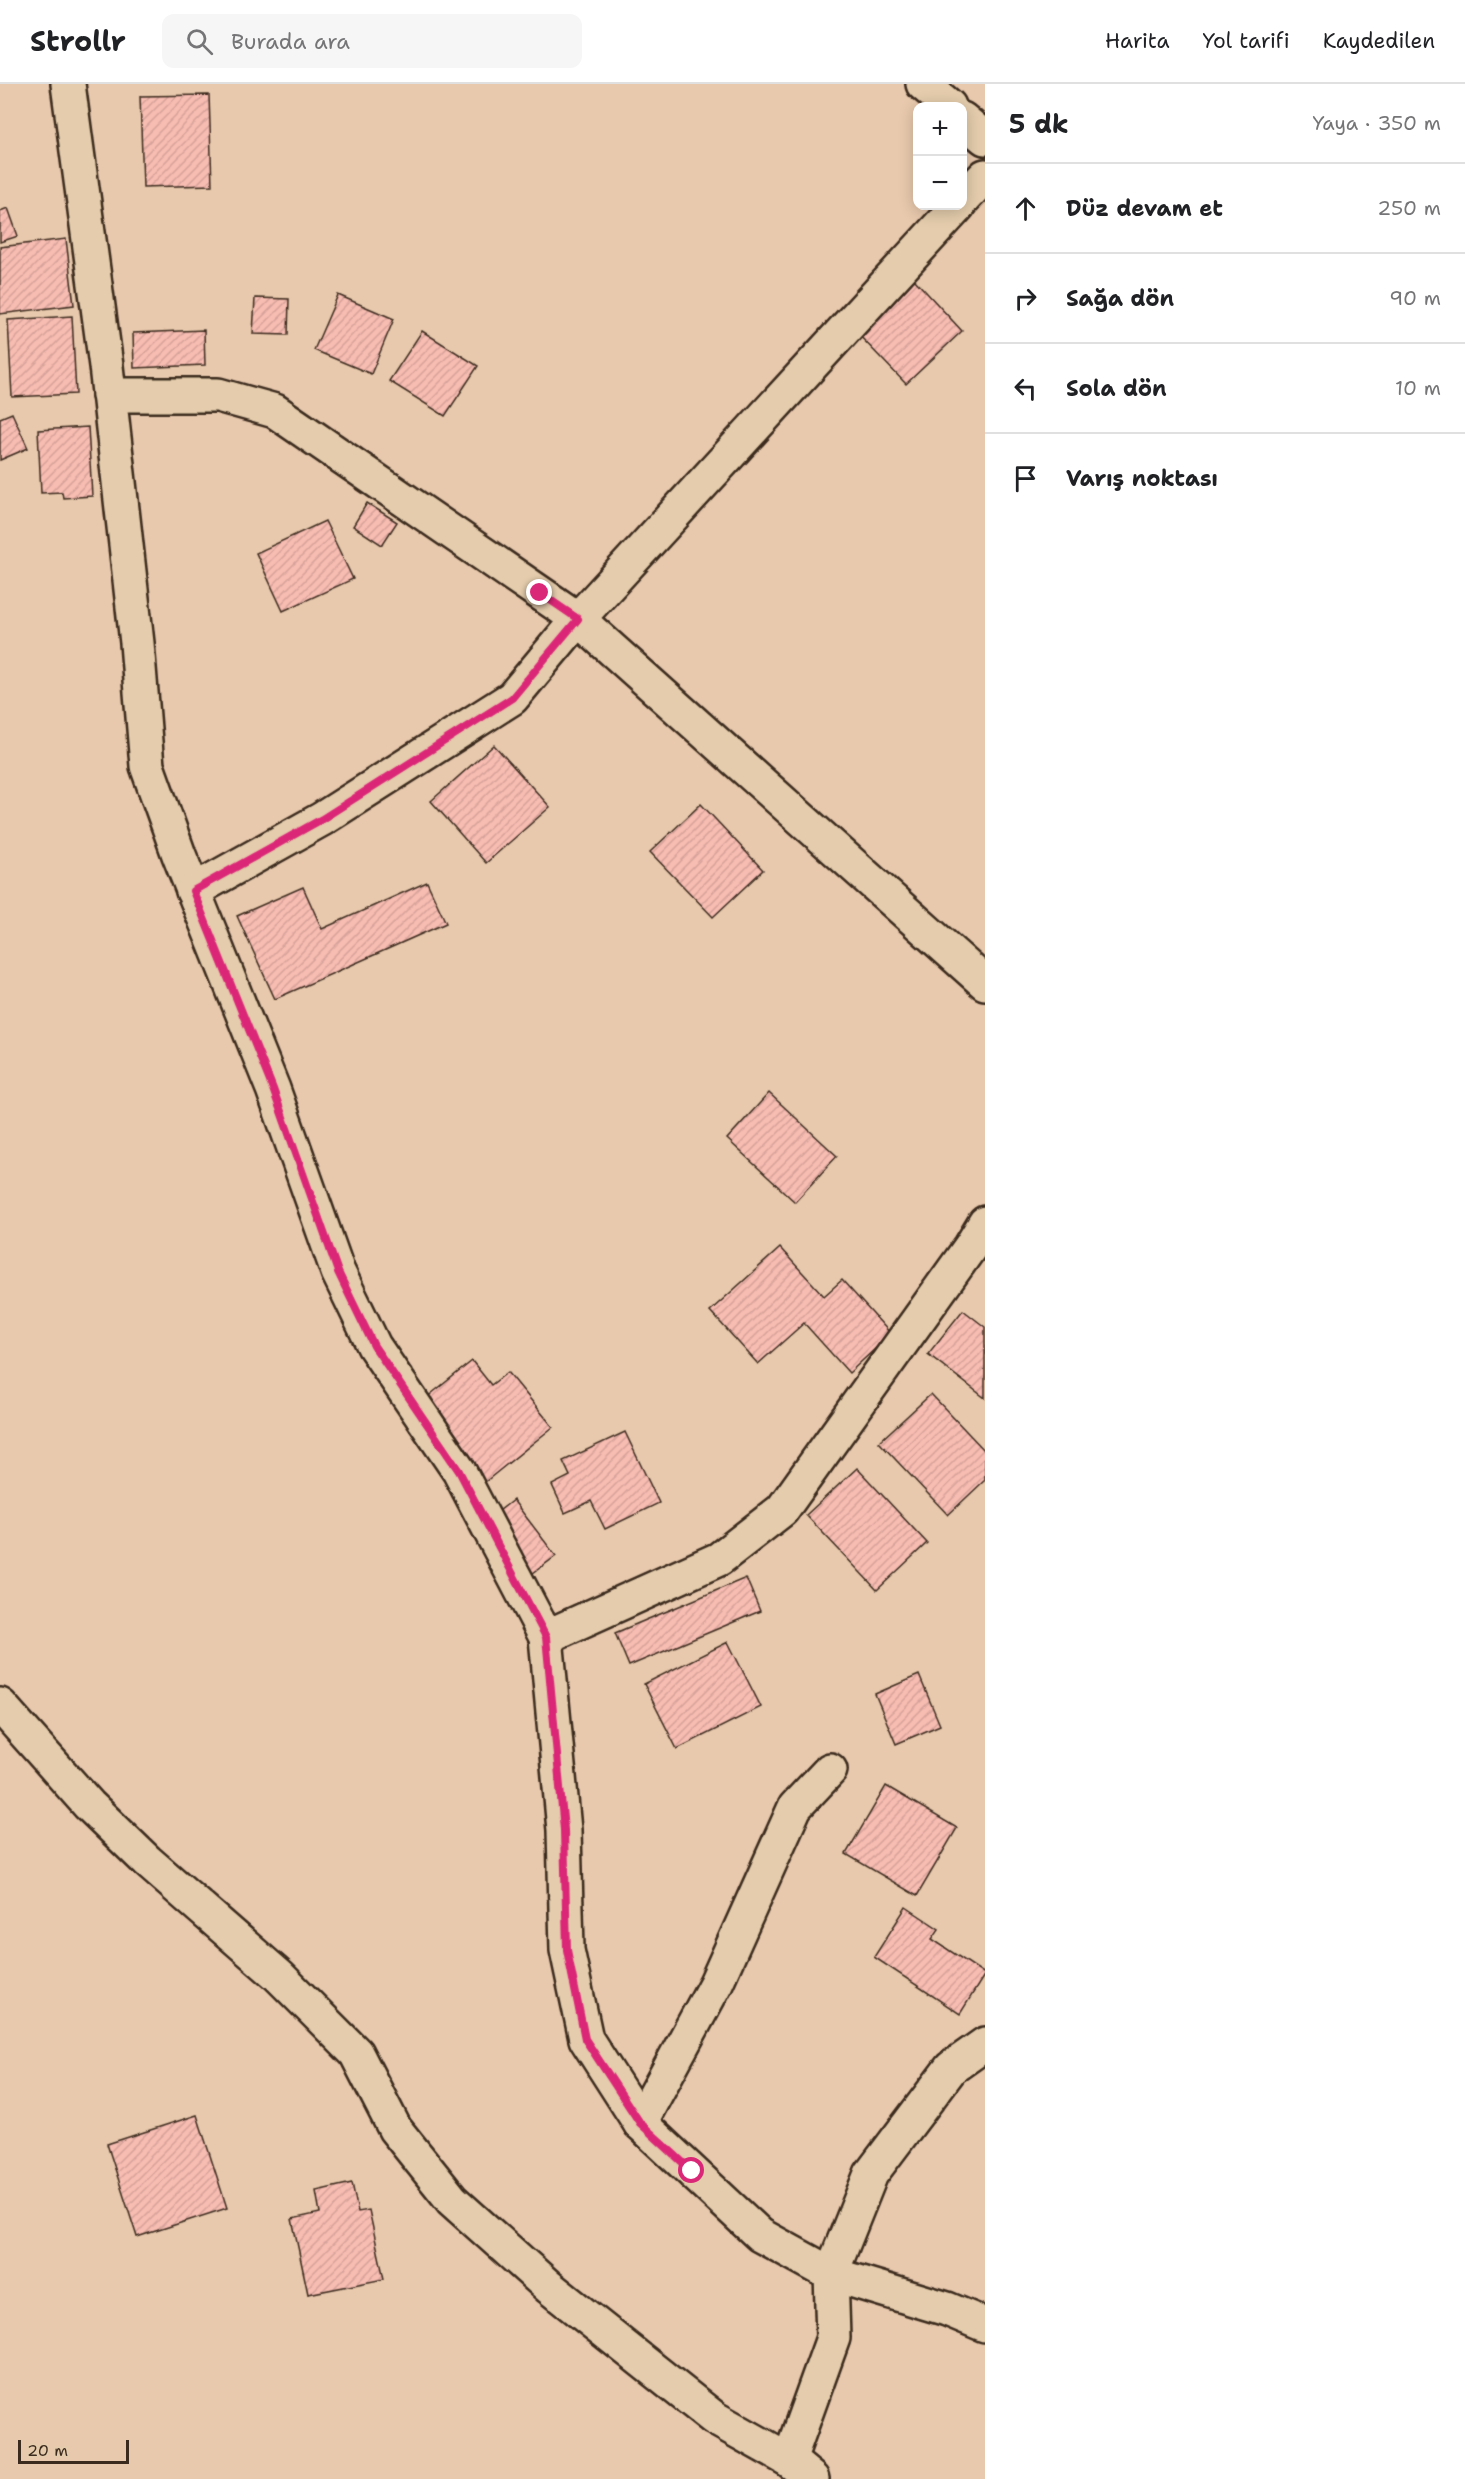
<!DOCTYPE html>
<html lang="tr">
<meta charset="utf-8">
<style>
body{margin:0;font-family:"Shantell Sans",sans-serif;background:#f6f6f6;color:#202124}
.controls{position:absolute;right:18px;top:18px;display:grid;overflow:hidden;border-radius:12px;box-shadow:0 3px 15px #0003}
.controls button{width:54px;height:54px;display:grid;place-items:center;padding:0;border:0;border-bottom:2px solid #e0e0e0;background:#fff;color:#202124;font:30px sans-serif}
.scale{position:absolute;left:18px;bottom:15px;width:111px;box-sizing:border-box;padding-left:6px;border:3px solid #3b2a1e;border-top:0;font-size:16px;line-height:21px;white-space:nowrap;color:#3b2a1e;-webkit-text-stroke:4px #e4ccac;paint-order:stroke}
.stop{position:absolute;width:18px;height:18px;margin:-14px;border:4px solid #db2777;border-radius:50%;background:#fff}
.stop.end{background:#db2777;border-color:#fff;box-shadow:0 2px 6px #0008}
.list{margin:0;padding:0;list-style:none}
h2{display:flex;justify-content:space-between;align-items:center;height:78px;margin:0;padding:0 24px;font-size:26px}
h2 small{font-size:20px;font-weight:400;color:#757577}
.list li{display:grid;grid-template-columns:39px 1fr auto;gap:18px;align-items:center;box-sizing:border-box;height:90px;padding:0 24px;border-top:2px solid #e0e0e0}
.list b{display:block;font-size:22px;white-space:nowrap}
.list em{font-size:20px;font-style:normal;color:#757577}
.icon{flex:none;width:33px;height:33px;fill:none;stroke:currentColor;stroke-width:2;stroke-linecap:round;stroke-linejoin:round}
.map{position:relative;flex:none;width:985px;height:2395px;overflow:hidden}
header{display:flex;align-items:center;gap:36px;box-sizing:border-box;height:84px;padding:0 30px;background:#fff;border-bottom:2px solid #e0e0e0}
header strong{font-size:28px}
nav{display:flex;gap:33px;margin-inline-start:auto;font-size:21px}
.search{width:420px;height:54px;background:#f6f6f6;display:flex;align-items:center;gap:15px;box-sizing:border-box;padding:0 21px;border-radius:12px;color:#757577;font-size:22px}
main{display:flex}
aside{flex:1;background:#fff}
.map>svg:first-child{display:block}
</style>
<header>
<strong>Strollr</strong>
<div class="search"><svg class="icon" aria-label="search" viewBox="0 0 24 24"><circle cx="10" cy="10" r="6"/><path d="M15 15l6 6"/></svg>Burada ara</div>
<nav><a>Harita</a><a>Yol tarifi</a><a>Kaydedilen</a></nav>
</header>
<main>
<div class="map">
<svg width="985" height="2395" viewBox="0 0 985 2395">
<defs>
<pattern id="building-hatch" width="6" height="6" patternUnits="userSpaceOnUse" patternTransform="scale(1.5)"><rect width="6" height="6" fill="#f7bcb2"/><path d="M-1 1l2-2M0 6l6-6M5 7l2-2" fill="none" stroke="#d5a299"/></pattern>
</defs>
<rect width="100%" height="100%" fill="#e8c9ad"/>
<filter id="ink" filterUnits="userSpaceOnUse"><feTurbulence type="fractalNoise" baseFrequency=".0167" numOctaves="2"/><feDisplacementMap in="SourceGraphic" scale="12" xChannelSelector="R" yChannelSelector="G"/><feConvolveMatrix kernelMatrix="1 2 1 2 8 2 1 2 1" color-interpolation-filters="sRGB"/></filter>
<g filter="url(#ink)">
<g fill="url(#building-hatch)" stroke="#3b2a1e" stroke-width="1.5">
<polygon points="209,11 212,101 143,103 140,12"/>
<polygon points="8,124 18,152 0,158 0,127"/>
<polygon points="66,155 74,221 0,230 0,163"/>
<polygon points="914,195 962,247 906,300 857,249"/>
<polygon points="338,211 394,235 371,290 314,266"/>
<polygon points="255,214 289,215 288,251 253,250"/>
<polygon points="72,232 76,310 12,313 8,236"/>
<polygon points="204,246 205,281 134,284 133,249"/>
<polygon points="422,247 478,282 445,332 389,297"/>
<polygon points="12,329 28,364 0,376 0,334"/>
<polygon points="88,343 92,412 63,414 62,408 41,409 38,346"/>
<polygon points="367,419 397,438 382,461 353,442"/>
<polygon points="325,437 353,495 283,527 256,469"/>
<polygon points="494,661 550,723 486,779 431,717"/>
<polygon points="701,720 763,786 713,833 650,768"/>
<polygon points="427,798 446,839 275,915 237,832 303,803 322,845"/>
<polygon points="769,1009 837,1072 795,1118 727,1055"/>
<polygon points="780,1164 824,1212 842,1196 891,1250 849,1289 804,1239 758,1280 710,1227"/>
<polygon points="963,1226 985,1243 985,1314 928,1270"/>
<polygon points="472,1277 491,1301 508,1288 553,1343 485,1398 421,1318"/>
<polygon points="931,1310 985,1367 985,1396 948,1431 879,1358"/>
<polygon points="625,1348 659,1419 605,1445 591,1417 565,1429 552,1401 570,1392 563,1377"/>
<polygon points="857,1384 927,1459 877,1506 806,1431"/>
<polygon points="513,1416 556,1472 533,1489 490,1434"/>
<polygon points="746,1494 760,1527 629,1582 615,1549"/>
<polygon points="728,1558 761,1623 677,1665 644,1600"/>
<polygon points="919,1591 940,1641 896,1660 875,1610"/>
<polygon points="886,1702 957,1744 917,1812 846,1770"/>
<polygon points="906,1823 939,1845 932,1855 985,1890 960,1930 874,1873"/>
<polygon points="197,2031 227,2124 137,2153 107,2060"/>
<polygon points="352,2099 358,2128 369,2126 384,2195 308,2210 292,2135 320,2129 316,2107"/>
</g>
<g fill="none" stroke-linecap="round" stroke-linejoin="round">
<g stroke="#3b2a1e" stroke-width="38">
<g id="street">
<polyline points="68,0 106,282 137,559 147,682 179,771 273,1005 338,1188 374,1262 459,1387 546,1553 564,1746 567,1866 586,1955 640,2039 760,2151 831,2190 947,2225 985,2241"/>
<polyline points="962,116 985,92"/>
<polyline points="109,311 218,311 275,327 578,535 985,899"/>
<polyline points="193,807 322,735 512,614 578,535 958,122"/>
<polyline points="546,1553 719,1475 782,1426 971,1162 985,1139"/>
<polyline points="640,2039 716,1899 795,1723 830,1686"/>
<polyline points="789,2376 833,2254 831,2190 871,2090 951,1984 985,1960"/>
</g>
</g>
<g stroke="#3b2a1e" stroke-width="38">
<g id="secondary">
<polyline points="923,0 949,22"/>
<polyline points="962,35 985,54"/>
<polyline points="0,1621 89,1721 147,1777 279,1892 356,1969 395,2045 452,2116 549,2203 714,2334 789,2376 812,2395"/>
</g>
</g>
<use href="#street" stroke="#e4ccac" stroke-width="33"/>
<use href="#secondary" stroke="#e4ccac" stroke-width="33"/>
</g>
</g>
<g fill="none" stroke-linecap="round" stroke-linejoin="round" filter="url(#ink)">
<polyline stroke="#db2777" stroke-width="8" points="540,509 578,535 512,614 322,735 193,807 273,1005 338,1188 374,1262 459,1387 546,1553 564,1746 567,1866 585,1955 640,2039 692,2087"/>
</g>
</svg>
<div class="controls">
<button>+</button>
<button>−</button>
</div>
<div class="scale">20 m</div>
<div class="stop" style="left:692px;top:2087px"></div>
<div class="stop end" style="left:540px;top:509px"></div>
</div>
<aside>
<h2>5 dk<small>Yaya · 350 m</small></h2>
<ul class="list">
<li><svg class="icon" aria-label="ahead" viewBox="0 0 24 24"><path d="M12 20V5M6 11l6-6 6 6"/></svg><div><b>Düz devam et</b></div><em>250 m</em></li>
<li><svg class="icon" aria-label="right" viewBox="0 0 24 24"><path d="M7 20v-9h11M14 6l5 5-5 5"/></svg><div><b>Sağa dön</b></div><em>90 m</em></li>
<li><svg class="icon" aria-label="left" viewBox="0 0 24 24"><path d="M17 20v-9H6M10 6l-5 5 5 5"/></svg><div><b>Sola dön</b></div><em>10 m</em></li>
<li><svg class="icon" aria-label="arrive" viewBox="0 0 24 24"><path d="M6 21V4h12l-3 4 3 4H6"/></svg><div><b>Varış noktası</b></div></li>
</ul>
</aside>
</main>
